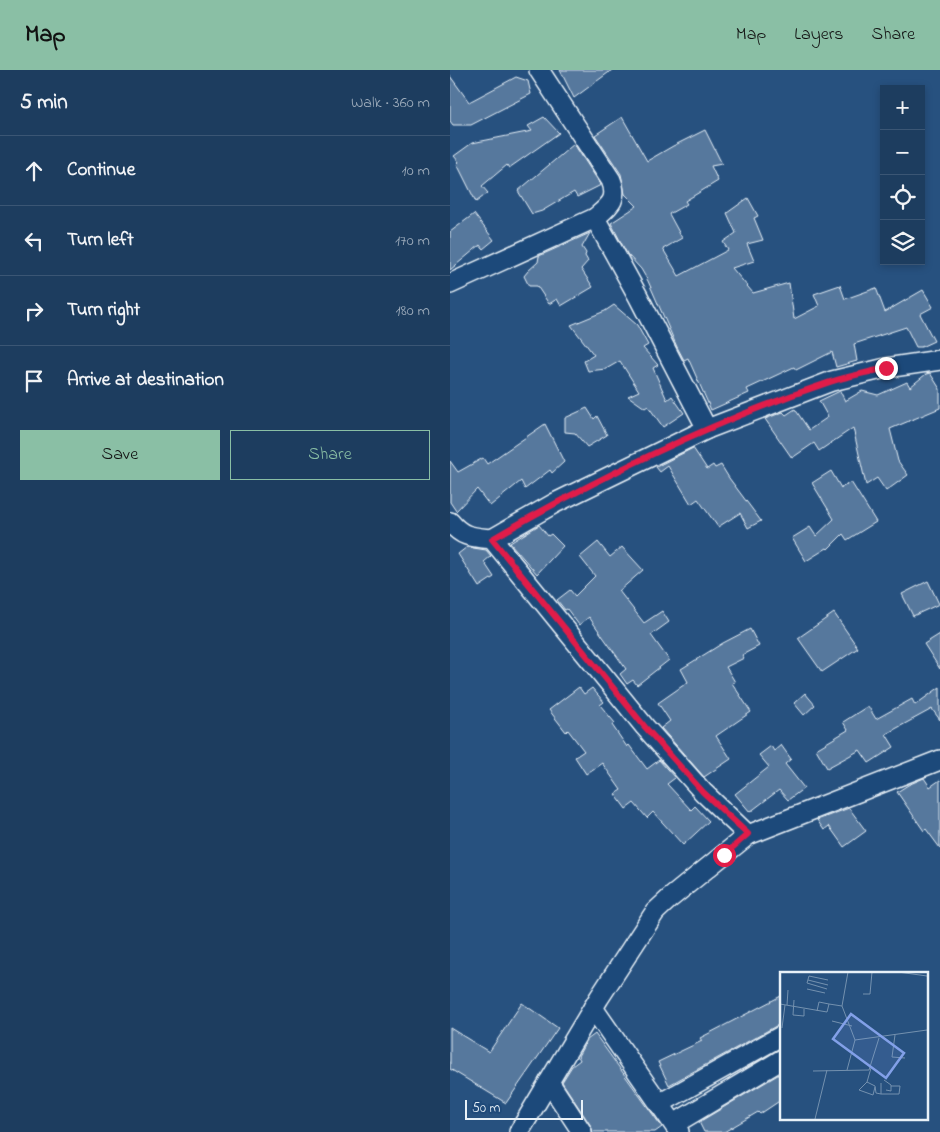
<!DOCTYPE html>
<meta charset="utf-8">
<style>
body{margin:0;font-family:"Indie Flower",sans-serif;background:#2a4868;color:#f1f3f6}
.controls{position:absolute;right:15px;top:15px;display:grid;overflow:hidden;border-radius:0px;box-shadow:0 2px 8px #0003}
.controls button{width:45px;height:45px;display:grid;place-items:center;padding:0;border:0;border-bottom:1px solid #3b5674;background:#1d3d5f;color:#f1f3f6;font:25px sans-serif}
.scale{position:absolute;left:15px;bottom:12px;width:118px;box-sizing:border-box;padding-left:5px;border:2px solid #e8f1f8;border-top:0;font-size:14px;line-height:18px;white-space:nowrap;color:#e8f1f8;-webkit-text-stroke:4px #1f4a7a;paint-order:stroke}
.stop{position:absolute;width:15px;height:15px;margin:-11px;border:4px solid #e11d48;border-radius:50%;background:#fff}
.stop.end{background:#e11d48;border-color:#fff;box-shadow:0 1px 5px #0008}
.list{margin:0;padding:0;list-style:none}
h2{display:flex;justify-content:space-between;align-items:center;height:65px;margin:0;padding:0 20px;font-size:21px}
h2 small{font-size:16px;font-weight:400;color:#a0aebd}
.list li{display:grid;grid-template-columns:32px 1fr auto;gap:15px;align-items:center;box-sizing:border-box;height:70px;padding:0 20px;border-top:1px solid #3b5674}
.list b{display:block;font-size:19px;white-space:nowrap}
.list em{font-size:16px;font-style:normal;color:#a0aebd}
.actions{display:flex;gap:10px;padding:15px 20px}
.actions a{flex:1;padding:11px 0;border:1px solid #8abfa5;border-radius:0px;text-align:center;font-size:18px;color:#8abfa5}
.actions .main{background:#8abfa5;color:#111}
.icon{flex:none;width:28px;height:28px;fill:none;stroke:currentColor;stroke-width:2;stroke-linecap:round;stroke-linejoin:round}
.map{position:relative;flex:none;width:490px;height:1062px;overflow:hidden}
header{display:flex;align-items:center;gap:30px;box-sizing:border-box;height:70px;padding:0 25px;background:#8abfa5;color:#111}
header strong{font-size:24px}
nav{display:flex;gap:28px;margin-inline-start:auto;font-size:18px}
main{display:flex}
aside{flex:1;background:#1d3d5f}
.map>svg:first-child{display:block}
</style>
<header>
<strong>Map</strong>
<nav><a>Map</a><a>Layers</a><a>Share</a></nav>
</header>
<main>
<aside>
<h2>5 min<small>Walk · 360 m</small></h2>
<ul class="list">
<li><svg class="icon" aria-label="ahead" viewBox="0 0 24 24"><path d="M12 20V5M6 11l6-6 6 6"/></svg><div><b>Continue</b></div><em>10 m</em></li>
<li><svg class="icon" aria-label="left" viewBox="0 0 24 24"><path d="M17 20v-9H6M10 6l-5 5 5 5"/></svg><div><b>Turn left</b></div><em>170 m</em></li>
<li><svg class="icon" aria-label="right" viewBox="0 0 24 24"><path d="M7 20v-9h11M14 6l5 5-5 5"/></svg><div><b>Turn right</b></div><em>180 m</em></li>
<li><svg class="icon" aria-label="arrive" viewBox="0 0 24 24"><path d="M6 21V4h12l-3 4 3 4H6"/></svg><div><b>Arrive at destination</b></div></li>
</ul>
<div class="actions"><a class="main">Save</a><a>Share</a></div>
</aside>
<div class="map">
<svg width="490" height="1062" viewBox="0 0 490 1062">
<rect width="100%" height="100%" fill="#27517f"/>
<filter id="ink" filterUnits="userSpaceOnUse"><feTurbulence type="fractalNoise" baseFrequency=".02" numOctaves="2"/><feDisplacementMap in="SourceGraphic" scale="10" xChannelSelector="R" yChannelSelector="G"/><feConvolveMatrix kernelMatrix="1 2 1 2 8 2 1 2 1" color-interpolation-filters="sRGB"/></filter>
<g filter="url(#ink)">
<g fill="#57789d" stroke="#e8f1f8">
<polygon points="110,0 162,0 124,28"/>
<polygon points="0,6 19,32 66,7 78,11 81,24 21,55 3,55 0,51"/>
<polygon points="94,47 109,63 59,98 57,95 32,116 38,123 26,132 7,94 9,92 4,86 22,73 82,61 78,56"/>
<polygon points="172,47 197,91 223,76 255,60 272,94 261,96 268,111 235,131 237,134 219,144 232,168 213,179 229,206 278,180 273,172 286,163 277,143 298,128 308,146 304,148 313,170 297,174 304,191 282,198 303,223 339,213 344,249 369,236 364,224 390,215 395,229 426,218 435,242 473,220 483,237 470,244 484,271 471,277 466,277 456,257 404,274 407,291 386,297 382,282 346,300 344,297 297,319 299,323 261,340 238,288 234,290 227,277 198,211 191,199 177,184 161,153 187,136 175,124 171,104 145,65"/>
<polygon points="124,74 151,115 127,127 124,122 92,141 82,144 68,121"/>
<polygon points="24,144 44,170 33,179 30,175 0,200 0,162"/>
<polygon points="140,163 132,177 136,183 135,186 138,191 131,199 143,217 111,236 107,229 99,234 87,216 79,216 74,206 78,201 88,192 89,186"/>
<polygon points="164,235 187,255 198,275 193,278 208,295 203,298 217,330 222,326 234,343 213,357 198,336 195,338 178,326 189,321 170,291 156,299 138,301 134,291 144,285 121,255 155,241"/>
<polygon points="480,303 490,319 490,338 440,359 448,391 458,405 436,421 427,408 416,415 403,358 369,381 364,373 342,388 315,349 333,342 336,345 345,339 359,360 378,347 369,331 390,321 395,331 412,321 428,325 457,312 460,317 476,304"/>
<polygon points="137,338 144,349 147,346 157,365 137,377 125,363 115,362 115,348"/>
<polygon points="95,354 114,392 102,403 100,400 75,419 71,411 40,436 27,419 6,441 0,432 0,391 8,402 33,388 37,394"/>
<polygon points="243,378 257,399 263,395 265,398 271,395 279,408 311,451 298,458 290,443 268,457 248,429 241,434 218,396 210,402 206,397"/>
<polygon points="381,401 391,418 401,412 426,452 397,470 393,464 378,479 377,478 356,491 342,468 360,457 366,466 384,449 362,413"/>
<polygon points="89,455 98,466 101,464 113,476 87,504 60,473"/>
<polygon points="148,472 160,487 172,477 193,500 169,521 194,553 212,541 219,552 201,565 219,590 187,615 183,610 177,614 170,604 176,599 139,547 129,555 117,539 115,540 107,530 120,520 125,526 145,506 130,487"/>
<polygon points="17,477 36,480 41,486 34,492 44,507 29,517 8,484"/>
<polygon points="478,511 489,534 463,546 452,524"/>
<polygon points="384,543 408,578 372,602 348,568"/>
<polygon points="300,559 309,576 292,585 294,588 276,597 285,612 282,613 301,642 266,666 281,689 254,707 211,658 220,651 208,633 238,612 231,599 273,573"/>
<polygon points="490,564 490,599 474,574"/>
<polygon points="129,617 134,624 142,618 154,632 150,635 165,653 162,655 177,677 179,675 197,699 209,690 225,708 217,714 241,740 245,736 259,751 233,775 203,742 197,748 184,733 176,739 165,724 171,720 152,693 136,704 125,687 134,681 118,660 116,662 99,640"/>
<polygon points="490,617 490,650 482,639 436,664 444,677 419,693 410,680 377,698 366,679 398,660 393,652 418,636 426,649 462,629 465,635"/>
<polygon points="355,623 365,635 354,645 344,633"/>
<polygon points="331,675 341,689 335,694 354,718 338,730 329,720 300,742 285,724 319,697 309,685 321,676 324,681"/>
<polygon points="474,708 480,717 490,710 490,778 476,759 474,761 447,722 458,715"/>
<polygon points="399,738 416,761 394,777 379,756 374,760 367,750"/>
<polygon points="331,926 331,955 326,956 219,1015 208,992 252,971 250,968"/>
<polygon points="72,933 108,958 56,1033 0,999 0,958 39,982"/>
<polygon points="145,964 212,1057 205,1062 143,1062 141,1056 112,1012 122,996 130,990 128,986 137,970"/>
<polygon points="331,1003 331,1030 310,1044 308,1042 274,1062 254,1062 249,1052"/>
</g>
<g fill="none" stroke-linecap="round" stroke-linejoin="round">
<g stroke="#e8f1f8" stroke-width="22">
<g id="street">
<polyline points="145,148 188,226 257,359"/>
<path d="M 0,214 L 145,148 C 159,136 169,130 161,110 L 89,0"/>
<path d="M 0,452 C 13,468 23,467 42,469 L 195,657 L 253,722 L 298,765 L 219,829 L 205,842 L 149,928 L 69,1062"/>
<polyline points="42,469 105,433 257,359 382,311 436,298 490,290"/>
<polyline points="298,765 490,690"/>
<polyline points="143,938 229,1062"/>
<polyline points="99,1012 132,1062"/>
<polyline points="209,1034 331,966"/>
<polyline points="224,1054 331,990"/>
</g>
</g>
<use href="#street" stroke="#1f4a7a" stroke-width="19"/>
</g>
</g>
<g fill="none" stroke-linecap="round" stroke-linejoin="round" filter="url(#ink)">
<path stroke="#e11d48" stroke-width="6" d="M 274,785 L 298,764 L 253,722 L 195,657 L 42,469 C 149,407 262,351 380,312 C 398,306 417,303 436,298"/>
</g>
<g transform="translate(330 902)">
<rect width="148" height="148" fill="#27517f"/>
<path fill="none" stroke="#7491af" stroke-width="1" d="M 68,0 L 62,34 L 75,68 L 147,58M 118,0 L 147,4M 28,8 L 48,13M 27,17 L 45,21M 47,17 L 27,11 L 29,4 L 48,8M 83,22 L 90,22 L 92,0M 14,28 L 13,43 L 24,44 L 24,37M 0,32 L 47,40 L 49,32 L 62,34M 7,33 L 8,18M 37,39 L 39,30 L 49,32M 52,49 L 72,54M 2,56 L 5,33M 115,63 L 112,85 L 125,86M 91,96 L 87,110 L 79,118 L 93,123 L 95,115M 67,98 L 75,68M 33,99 L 89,98 L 99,66M 104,108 L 111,113 L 111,119 L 106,118M 87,110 L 95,114 L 96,121 L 101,122 L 101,111M 101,122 L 119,122 L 120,114 L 111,114M 35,147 L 47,98"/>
<path fill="#82a0e8" fill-opacity="0.15" stroke="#82a0e8" stroke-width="2.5" d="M 71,42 L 124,81 L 106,106 L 53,67 Z"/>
<rect width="148" height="148" fill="none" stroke="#e8f1f8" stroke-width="2.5"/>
</g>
</svg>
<div class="controls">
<button>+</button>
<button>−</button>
<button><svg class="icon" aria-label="locate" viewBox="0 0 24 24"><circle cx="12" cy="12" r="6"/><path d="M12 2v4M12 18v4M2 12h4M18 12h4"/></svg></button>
<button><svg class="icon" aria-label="layers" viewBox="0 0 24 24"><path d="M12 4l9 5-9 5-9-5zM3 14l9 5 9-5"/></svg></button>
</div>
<div class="scale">50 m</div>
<div class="stop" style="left:274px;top:785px"></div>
<div class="stop end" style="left:436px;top:298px"></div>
</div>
</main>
